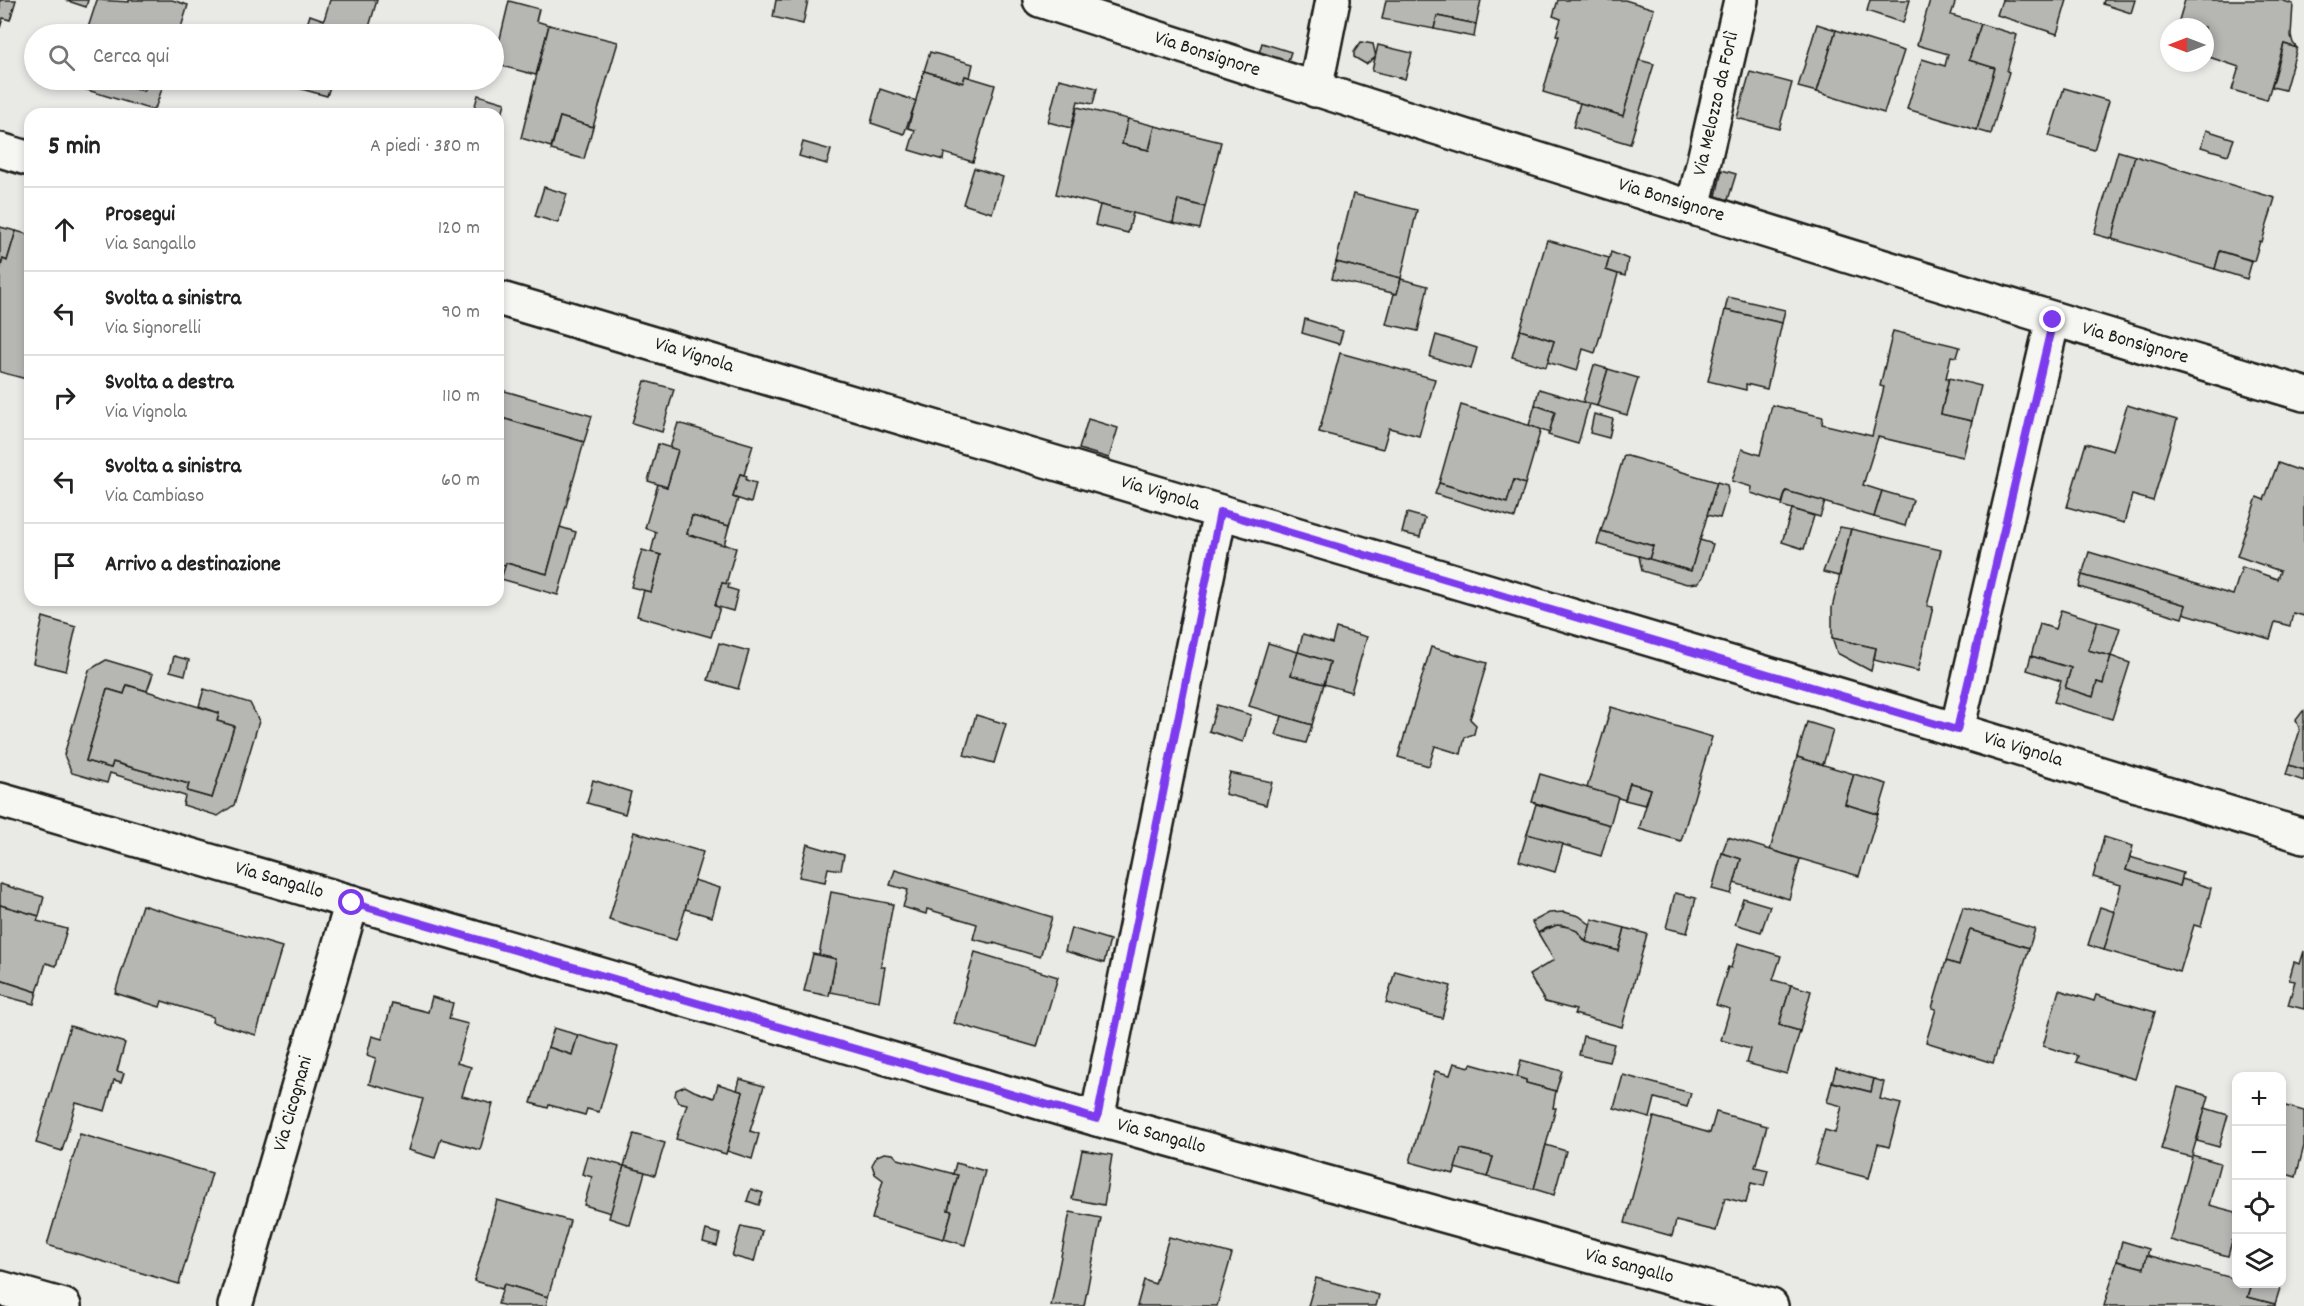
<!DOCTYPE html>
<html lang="it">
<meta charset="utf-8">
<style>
body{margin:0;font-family:Dekko,sans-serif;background:#f6f6f6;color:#222}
.controls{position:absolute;right:18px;bottom:18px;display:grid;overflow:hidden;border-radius:12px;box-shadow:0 3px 9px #0003}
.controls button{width:54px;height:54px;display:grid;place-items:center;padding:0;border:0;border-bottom:2px solid #e0e0e0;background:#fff;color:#222;font:30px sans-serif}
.compass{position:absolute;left:2160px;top:18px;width:54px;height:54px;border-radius:50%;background:#fff;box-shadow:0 3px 9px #0003;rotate:270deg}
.stop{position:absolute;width:18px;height:18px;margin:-14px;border:4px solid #7c3aed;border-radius:50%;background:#fff}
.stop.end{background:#7c3aed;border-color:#fff;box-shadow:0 2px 6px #0008}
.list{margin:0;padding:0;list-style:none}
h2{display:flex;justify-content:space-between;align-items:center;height:78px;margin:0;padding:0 24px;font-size:26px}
h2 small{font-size:20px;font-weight:400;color:#767676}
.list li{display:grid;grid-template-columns:39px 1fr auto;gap:18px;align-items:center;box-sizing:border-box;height:84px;padding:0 24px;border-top:2px solid #e0e0e0}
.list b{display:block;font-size:22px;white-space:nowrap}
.list p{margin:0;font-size:20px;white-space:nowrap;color:#767676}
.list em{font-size:20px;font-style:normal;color:#767676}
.icon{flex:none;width:33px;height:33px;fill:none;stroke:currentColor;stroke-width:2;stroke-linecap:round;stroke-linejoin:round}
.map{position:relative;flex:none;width:2304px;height:1306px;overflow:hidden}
.search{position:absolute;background:#fff;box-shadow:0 3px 9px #0003;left:24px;top:24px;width:480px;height:66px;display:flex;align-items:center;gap:15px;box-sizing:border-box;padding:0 21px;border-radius:33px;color:#767676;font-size:22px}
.panel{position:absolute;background:#fff;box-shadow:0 3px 9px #0003;left:24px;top:108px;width:480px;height:498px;border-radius:18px}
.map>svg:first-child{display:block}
</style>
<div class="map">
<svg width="2304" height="1306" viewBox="0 0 2304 1306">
<rect width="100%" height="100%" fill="#e9e9e5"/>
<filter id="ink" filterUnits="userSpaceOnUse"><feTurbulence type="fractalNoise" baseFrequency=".0167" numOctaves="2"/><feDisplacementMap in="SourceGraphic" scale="12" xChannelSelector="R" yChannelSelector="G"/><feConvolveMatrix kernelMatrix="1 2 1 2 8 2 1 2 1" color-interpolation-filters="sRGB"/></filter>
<g filter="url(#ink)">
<g fill="#b6b6b3" stroke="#1c1c1c" stroke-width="1.5">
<polygon points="0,0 16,0 10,20 3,18 0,28"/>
<polygon points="65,0 88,0 86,7"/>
<polygon points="97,0 129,2 129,0 172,0 188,5 179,34 86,34"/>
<polygon points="330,0 377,0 367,34 304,34 310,15 324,20"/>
<polygon points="776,0 808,0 803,24 773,17"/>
<polygon points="1386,0 1481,0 1476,24 1437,16 1434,29 1382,19"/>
<polygon points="1558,0 1625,0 1654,9 1623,116 1543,92 1559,36 1556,35 1561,19 1553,16"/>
<polygon points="1870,0 1910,0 1903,23 1867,11"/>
<polygon points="1930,0 1956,0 1951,15 1981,24 1969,60 1995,68 1977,130 1907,109 1922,59 1945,66 1948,54 1917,45"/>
<polygon points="2002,0 2067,0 2057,34 1997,15"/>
<polygon points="2104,0 2135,0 2131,13 2103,4"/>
<polygon points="2185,0 2281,0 2293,4 2291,36 2293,43 2297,48 2284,44 2267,100 2232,90 2239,67 2206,56 2205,60 2205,27 2177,27"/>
<polygon points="509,1 539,9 536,21 549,25 536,75 494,64"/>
<polygon points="1437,16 1476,24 1474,37 1434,29"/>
<polygon points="1817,24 1836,30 1817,92 1798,87"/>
<polygon points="1981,24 2017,35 2007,71 2009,72 1991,134 1977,130 1995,68 1969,60"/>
<polygon points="549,25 618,42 593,127 560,117 551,147 521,138"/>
<polygon points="1836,30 1904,51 1884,113 1817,92"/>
<polygon points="1361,42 1373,44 1376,57 1366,64 1354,57 1354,52"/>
<polygon points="1262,43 1291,52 1287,64 1258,56"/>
<polygon points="2284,44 2297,48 2285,90 2272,87"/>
<polygon points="1378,45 1412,53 1405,79 1372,71"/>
<polygon points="930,52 973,64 970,77 965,76 963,83 924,71"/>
<polygon points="1639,60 1654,64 1630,144 1573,127 1580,103 1623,116"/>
<polygon points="924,71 963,83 965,76 995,85 973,162 944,153 943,160 909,150 915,130 908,128"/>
<polygon points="1750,72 1792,83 1779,129 1737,118"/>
<polygon points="1059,79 1097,88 1093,104 1078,101 1071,128 1048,122"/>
<polygon points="73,80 108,80 144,91 147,80 165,80 156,106 152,110 71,85"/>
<polygon points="108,80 147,80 144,91"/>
<polygon points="296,80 332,80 327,96 294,87"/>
<polygon points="2064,88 2109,101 2094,150 2049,136"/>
<polygon points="880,89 916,101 904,134 871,123"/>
<polygon points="478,95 505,103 501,118 498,114 489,114 474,109"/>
<polygon points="1077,107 1128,119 1122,144 1149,150 1155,126 1221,142 1205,207 1178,200 1173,223 1056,194"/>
<polygon points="560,117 593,127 584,159 551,150"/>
<polygon points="1128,119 1155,126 1149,150 1122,144"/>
<polygon points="2206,130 2234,139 2228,155 2201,147"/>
<polygon points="803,142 831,150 827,164 799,156"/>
<polygon points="2118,151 2135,156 2112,239 2094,234"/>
<polygon points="2135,156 2275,198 2262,242 2260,241 2254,261 2220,251 2215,269 2112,239"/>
<polygon points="974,168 1003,177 992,213 963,204"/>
<polygon points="1722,170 1736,174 1728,200 1716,196"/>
<polygon points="544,187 567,194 558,223 535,216"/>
<polygon points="1353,194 1417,210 1401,278 1336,262"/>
<polygon points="1178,200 1205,207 1200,229 1173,223"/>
<polygon points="1100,205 1133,213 1128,233 1095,225"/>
<polygon points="0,227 16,231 7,261 3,259 0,270"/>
<polygon points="16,231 30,235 30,380 0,372 0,270 3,259 7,261"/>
<polygon points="1547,240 1609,258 1606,270 1618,274 1595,353 1583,349 1577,371 1547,362 1554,341 1520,330"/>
<polygon points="2220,251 2252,261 2247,279 2215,269"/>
<polygon points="1611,252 1628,259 1625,276 1606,270"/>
<polygon points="1336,262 1401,278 1397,294 1332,279"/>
<polygon points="1401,279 1428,286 1418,331 1386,324 1394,294 1397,294"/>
<polygon points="1728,297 1785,310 1782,323 1725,310"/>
<polygon points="1725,310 1782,323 1767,389 1746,384 1746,390 1708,381"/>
<polygon points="1305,319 1343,331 1339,344 1302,333"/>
<polygon points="1520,330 1554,341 1546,367 1512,357"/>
<polygon points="1893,331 1960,347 1957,357 1951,356 1946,378 1949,378 1941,414 1972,421 1963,457 1878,437 1863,485 1882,491 1874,517 1786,491 1782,503 1751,493 1752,487 1732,481 1742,449 1760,455 1772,405 1823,417 1822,424 1872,436 1884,387 1880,386"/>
<polygon points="1436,335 1477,348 1471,369 1430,357"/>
<polygon points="1340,353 1435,379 1419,436 1389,428 1383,449 1319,432"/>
<polygon points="1594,365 1608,369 1597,406 1583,402"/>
<polygon points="1608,369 1638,378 1627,415 1597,406"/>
<polygon points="1949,378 1981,386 1972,421 1941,414"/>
<polygon points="645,381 674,389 662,432 632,423"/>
<polygon points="498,389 592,416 584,442 498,417"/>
<polygon points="1539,389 1589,404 1578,444 1548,435 1555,412 1535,405"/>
<polygon points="1461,405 1541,429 1525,484 1514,480 1507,503 1439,483"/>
<polygon points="1535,405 1555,412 1549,433 1529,425"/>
<polygon points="2127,405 2177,420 2153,501 2132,495 2124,523 2067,507 2086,443 2113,451"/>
<polygon points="1594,414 1613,419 1609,438 1590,433"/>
<polygon points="498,417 584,442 547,574 506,563 505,566 498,564"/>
<polygon points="1088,419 1118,428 1109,458 1079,449"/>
<polygon points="678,423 753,445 744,475 740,474 733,497 738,499 729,526 692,516 687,534 736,548 726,584 722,583 715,606 720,607 711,637 637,616 644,590 651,592 661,555 651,552 656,532 645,528 658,484 667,487 678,450 670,448"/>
<polygon points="658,444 678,450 667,487 648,481"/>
<polygon points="1624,455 1717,482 1691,571 1649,559 1653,546 1601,531"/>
<polygon points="2278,463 2304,472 2304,616 2293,613 2290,626 2275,622 2270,639 2183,613 2186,605 2082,575 2089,552 2233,595 2242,567 2277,579 2280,571 2237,556 2257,497 2264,500"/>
<polygon points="740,474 747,476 746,480 756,483 751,503 733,497"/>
<polygon points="1514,480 1525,484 1515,518 1435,494 1439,483 1507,503"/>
<polygon points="1717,482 1727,485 1728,492 1720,518 1707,515"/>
<polygon points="1786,491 1825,502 1820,517 1782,506"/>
<polygon points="1882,491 1913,500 1905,526 1874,517"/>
<polygon points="1792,509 1814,516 1804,549 1782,542"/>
<polygon points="1407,513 1425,518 1420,537 1402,533"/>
<polygon points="692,516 729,526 724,545 687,534"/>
<polygon points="560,527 576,532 558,595 501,579 506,563 547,574"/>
<polygon points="1840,527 1851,529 1839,576 1823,572"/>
<polygon points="1851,529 1941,550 1927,606 1933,607 1918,671 1874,660 1876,648 1832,638 1832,608"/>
<polygon points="1601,531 1653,546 1649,559 1597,544"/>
<polygon points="1700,540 1713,544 1703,577 1698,583 1687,584 1642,571 1639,556 1691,571"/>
<polygon points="642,550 661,555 651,592 631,587"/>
<polygon points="2082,575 2186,605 2182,618 2079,587"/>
<polygon points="722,583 729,584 728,588 738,591 733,611 715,606"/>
<polygon points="2061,610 2097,621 2088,650 2111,656 2103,684 2097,682 2093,697 2065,688 2071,668 2031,656 2040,624 2055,629"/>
<polygon points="43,617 76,627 66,671 33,663"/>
<polygon points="2097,621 2120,628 2111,656 2088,650"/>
<polygon points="1336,628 1367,637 1351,692 1324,684 1330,662 1298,652 1303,634 1332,643"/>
<polygon points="1832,638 1876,648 1871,671 1837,653"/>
<polygon points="719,643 749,651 738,689 708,680"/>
<polygon points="1268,643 1298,652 1291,675 1324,684 1312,725 1249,706"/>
<polygon points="1431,647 1487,663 1470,719 1476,725 1474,734 1465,737 1461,754 1435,746 1429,766 1398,757"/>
<polygon points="1298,652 1330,662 1324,684 1291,675"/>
<polygon points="174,656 189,660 185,675 170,671"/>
<polygon points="2031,656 2071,668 2065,688 2093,697 2097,682 2103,684 2111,656 2130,663 2112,719 2054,702 2061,681 2027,670"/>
<polygon points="106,660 153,674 147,691 127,685 124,694 107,689 86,761 111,768 113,762 189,784 187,791 212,798 234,726 217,721 219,713 199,706 204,689 250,703 259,721 234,805 218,816 183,805 185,796 110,773 107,783 72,773 64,755 89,670"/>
<polygon points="127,685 219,713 217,721 234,726 212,798 187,791 189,784 113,762 111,768 86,761 107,689 124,694"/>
<polygon points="1217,705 1251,715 1243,742 1209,731"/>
<polygon points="1611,707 1712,737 1681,841 1639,829 1651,789 1630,783 1625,800 1587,788"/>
<polygon points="2303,711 2304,711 2304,770 2289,765 2300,730 2296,720"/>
<polygon points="976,715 1006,724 994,763 964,755"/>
<polygon points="1282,716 1312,725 1306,743 1276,735"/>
<polygon points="1807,722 1833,730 1823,765 1797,757"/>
<polygon points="1797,757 1854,774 1845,804 1878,814 1859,876 1770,850"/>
<polygon points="2289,765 2304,770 2304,781 2286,775"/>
<polygon points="1230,773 1272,782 1266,805 1225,794"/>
<polygon points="1540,774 1618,797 1610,825 1532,802"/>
<polygon points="1854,774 1887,784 1878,814 1845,804"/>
<polygon points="593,780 631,792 625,814 587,803"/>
<polygon points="1630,783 1651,789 1645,805 1625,800"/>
<polygon points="1536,804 1610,825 1601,856 1527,834"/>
<polygon points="634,832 703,852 676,940 609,920"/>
<polygon points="1527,834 1563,844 1555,872 1519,861"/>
<polygon points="1728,837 1800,859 1789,899 1734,883 1741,859 1722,853"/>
<polygon points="2104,837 2133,846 2126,870 2180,886 2182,879 2211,888 2201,927 2194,925 2180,972 2104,950 2121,885 2093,877"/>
<polygon points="807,844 844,855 841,870 828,868 825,882 799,877"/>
<polygon points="1722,853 1741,859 1731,894 1712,889"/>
<polygon points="2130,857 2183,873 2180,886 2126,870"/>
<polygon points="895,870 1052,917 1040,957 994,943 994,944 973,939 977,924 927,909 926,914 903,907 908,890 890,885"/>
<polygon points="694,880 720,888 712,917 685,909"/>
<polygon points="0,884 44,897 39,916 0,905"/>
<polygon points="831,892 893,904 881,967 885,967 879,1001 830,992 836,959 819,955"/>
<polygon points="1675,893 1696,898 1687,933 1666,928"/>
<polygon points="1743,898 1770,906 1761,932 1735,924"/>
<polygon points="0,905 39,916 37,921 67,929 56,966 46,963 37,992 0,980"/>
<polygon points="142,905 282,947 256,1035 212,1022 213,1017 162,1001 160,1007 115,993"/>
<polygon points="1963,907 2035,929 2029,948 1970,930 1959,965 1946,961"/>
<polygon points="2100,907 2115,912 2104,950 2088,945"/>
<polygon points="1564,912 1579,916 1591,925 1586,942 1577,931 1562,925 1547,928 1538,933 1532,922 1549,913"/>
<polygon points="1592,919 1625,928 1619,951 1586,942"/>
<polygon points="1557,925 1568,927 1577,931 1586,942 1619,951 1625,928 1647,934 1622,1027 1574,1014 1576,1010 1545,1002 1529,975 1554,960 1538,933"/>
<polygon points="1071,928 1110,940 1104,963 1065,951"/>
<polygon points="1970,930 2029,948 1993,1063 1926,1042 1936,1009 1932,1008 1946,961 1959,965"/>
<polygon points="1738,943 1781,956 1773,980 1791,985 1779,1025 1800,1031 1787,1074 1746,1063 1750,1049 1721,1040 1730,1009 1716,1005 1728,967 1731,968"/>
<polygon points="2304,951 2304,1009 2288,1005 2295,981 2289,980 2294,962 2300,964"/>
<polygon points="975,952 1058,977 1037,1047 954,1023"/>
<polygon points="813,954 836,959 829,996 804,991"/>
<polygon points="1395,971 1451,986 1442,1018 1386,1003"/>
<polygon points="0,980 37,992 34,1004 0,995"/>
<polygon points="1791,985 1811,991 1800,1031 1779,1025"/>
<polygon points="2059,990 2094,1001 2096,995 2155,1012 2135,1079 2076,1062 2078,1056 2043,1046"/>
<polygon points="432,997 453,1003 449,1019 468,1024 457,1063 471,1067 462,1096 493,1104 480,1150 441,1139 435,1158 408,1150 423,1099 369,1084 376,1058 367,1055 372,1036 382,1039 392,1003 428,1012"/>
<polygon points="70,1026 125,1043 117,1071 124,1073 121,1082 114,1080 105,1111 76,1103 62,1151 36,1143"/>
<polygon points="554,1028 578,1035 572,1055 548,1047"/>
<polygon points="578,1035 618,1047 599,1112 587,1109 585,1115 549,1105 548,1108 531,1103 548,1047 572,1055"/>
<polygon points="1583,1036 1614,1044 1609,1062 1579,1055"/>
<polygon points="1521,1060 1562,1071 1556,1091 1526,1083 1526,1080 1517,1077"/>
<polygon points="1454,1063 1470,1067 1471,1064 1517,1077 1526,1080 1526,1083 1556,1091 1553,1108 1556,1108 1534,1189 1487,1177 1493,1157 1461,1149 1454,1174 1410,1162 1435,1071 1450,1075"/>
<polygon points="1836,1068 1874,1079 1871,1092 1832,1082"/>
<polygon points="1623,1075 1691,1093 1687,1107 1655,1098 1650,1118 1614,1108"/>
<polygon points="740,1079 764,1086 750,1131 759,1134 752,1159 727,1151 743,1092 737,1090"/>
<polygon points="1874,1079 1884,1082 1880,1099 1901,1104 1889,1147 1878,1144 1869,1178 1815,1164 1825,1130 1835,1133 1842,1106 1827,1102 1832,1082 1871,1092"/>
<polygon points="718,1084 743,1092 726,1154 676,1139 687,1104 678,1102 675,1096 676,1090 685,1086 694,1091 714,1098"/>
<polygon points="2178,1087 2209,1096 2192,1155 2220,1163 2209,1205 2236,1212 2236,1242 2232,1241 2228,1256 2170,1240 2192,1157 2161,1149"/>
<polygon points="2282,1105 2304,1111 2304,1146 2296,1177 2282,1173"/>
<polygon points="2205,1108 2228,1115 2219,1147 2197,1141"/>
<polygon points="1716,1112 1767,1126 1755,1167 1768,1170 1764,1186 1751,1183 1746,1203 1725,1198 1716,1231 1676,1221 1672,1236 1625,1223 1654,1117 1710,1133"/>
<polygon points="80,1134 212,1173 179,1284 47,1245"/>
<polygon points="634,1134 665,1143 655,1175 624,1166"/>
<polygon points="1546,1145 1566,1151 1554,1195 1534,1189"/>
<polygon points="1461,1149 1493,1157 1487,1177 1455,1168"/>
<polygon points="1082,1150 1112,1155 1104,1205 1072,1199"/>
<polygon points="884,1153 893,1154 898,1159 958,1175 948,1210 952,1211 944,1239 872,1219 883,1180 875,1174 872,1165 877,1156"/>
<polygon points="587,1156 624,1166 611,1213 584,1205 592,1177 582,1174"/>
<polygon points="956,1163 985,1171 965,1245 944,1239 952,1211 948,1210 958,1175 953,1174"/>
<polygon points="624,1166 645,1172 630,1225 609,1218"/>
<polygon points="751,1189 763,1193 759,1205 747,1201"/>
<polygon points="497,1200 570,1221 548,1297 504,1284 502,1289 474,1281"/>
<polygon points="1070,1212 1101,1218 1084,1306 1051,1306"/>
<polygon points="741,1226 762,1231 754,1262 732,1256"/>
<polygon points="706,1230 720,1234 717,1246 703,1242"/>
<polygon points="1169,1237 1232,1254 1217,1306 1137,1306 1144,1280 1155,1284"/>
<polygon points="2122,1241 2149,1249 2144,1268 2117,1261"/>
<polygon points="2147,1255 2236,1279 2236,1284 2252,1284 2248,1297 2275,1304 2275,1306 2104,1306 2117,1261 2144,1268"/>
<polygon points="1316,1278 1379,1295 1376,1306 1308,1306"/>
<polygon points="504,1284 548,1297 546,1306 507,1306 498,1304"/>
<polygon points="2252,1284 2281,1285 2275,1304 2248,1297"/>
</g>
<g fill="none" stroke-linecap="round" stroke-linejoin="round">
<g stroke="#1c1c1c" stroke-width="38">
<g id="street">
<path d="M 1040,0 C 1460,137 1881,268 2304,394"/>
<polyline points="1315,90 1333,0"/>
<polyline points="0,150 30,159"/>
<polyline points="1693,208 1741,0"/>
<polyline points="498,298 1957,730 2304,836"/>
<polyline points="1957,730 2053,319"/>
<polyline points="0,800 1097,1119 1771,1306"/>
<polyline points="1097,1119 1220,512"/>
<polyline points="0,1288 64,1306"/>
<polyline points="235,1306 352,902"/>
</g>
</g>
<use href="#street" stroke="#f6f6f2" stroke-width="33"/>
</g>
</g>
<g fill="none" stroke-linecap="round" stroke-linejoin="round" filter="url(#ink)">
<polyline stroke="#7c3aed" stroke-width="8" points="352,903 1097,1119 1220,512 1957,730 2053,320"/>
</g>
<g text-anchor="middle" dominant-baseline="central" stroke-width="5" stroke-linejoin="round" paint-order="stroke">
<g font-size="20" fill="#1c1c1c" stroke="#f6f6f2">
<text transform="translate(1207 55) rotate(18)">Via Bonsignore</text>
<text transform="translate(1717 104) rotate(-77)">Via Melozzo da Forlì</text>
<text transform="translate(1671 201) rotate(17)">Via Bonsignore</text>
<text transform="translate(2135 344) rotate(16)">Via Bonsignore</text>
<text transform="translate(694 356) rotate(17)">Via Vignola</text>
<text transform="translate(1160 494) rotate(17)">Via Vignola</text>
<text transform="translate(2023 750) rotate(17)">Via Vignola</text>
<text transform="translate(279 881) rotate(16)">Via Sangallo</text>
<text transform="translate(294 1104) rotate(-74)">Via Cicognani</text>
<text transform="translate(1161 1137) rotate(15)">Via Sangallo</text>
<text transform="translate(1629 1267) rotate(15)">Via Sangallo</text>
</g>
</g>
</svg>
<div class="controls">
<button>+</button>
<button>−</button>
<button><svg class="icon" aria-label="locate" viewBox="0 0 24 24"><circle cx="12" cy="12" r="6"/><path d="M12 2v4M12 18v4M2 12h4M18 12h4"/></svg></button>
<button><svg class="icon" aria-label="layers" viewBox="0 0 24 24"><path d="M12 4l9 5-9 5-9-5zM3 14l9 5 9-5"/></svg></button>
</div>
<svg class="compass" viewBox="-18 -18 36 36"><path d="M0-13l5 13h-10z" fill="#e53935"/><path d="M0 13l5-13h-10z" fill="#767676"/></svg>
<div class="stop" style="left:352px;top:903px"></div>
<div class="stop end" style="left:2053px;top:320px"></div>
<div class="search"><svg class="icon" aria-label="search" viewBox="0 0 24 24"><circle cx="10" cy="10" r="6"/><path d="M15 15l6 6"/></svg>Cerca qui</div>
<section class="panel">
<h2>5 min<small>A piedi · 380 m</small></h2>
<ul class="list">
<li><svg class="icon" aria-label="ahead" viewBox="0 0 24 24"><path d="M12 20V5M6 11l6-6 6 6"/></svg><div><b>Prosegui</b><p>Via Sangallo</p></div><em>120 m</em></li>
<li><svg class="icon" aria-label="left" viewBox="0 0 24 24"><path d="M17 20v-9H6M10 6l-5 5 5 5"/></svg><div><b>Svolta a sinistra</b><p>Via Signorelli</p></div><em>90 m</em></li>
<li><svg class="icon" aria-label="right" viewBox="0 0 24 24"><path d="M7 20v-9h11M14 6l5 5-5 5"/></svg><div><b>Svolta a destra</b><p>Via Vignola</p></div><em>110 m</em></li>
<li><svg class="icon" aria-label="left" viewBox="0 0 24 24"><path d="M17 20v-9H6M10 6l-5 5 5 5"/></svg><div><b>Svolta a sinistra</b><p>Via Cambiaso</p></div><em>60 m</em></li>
<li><svg class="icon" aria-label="arrive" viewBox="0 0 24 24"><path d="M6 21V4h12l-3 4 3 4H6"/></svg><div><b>Arrivo a destinazione</b></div></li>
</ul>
</section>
</div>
